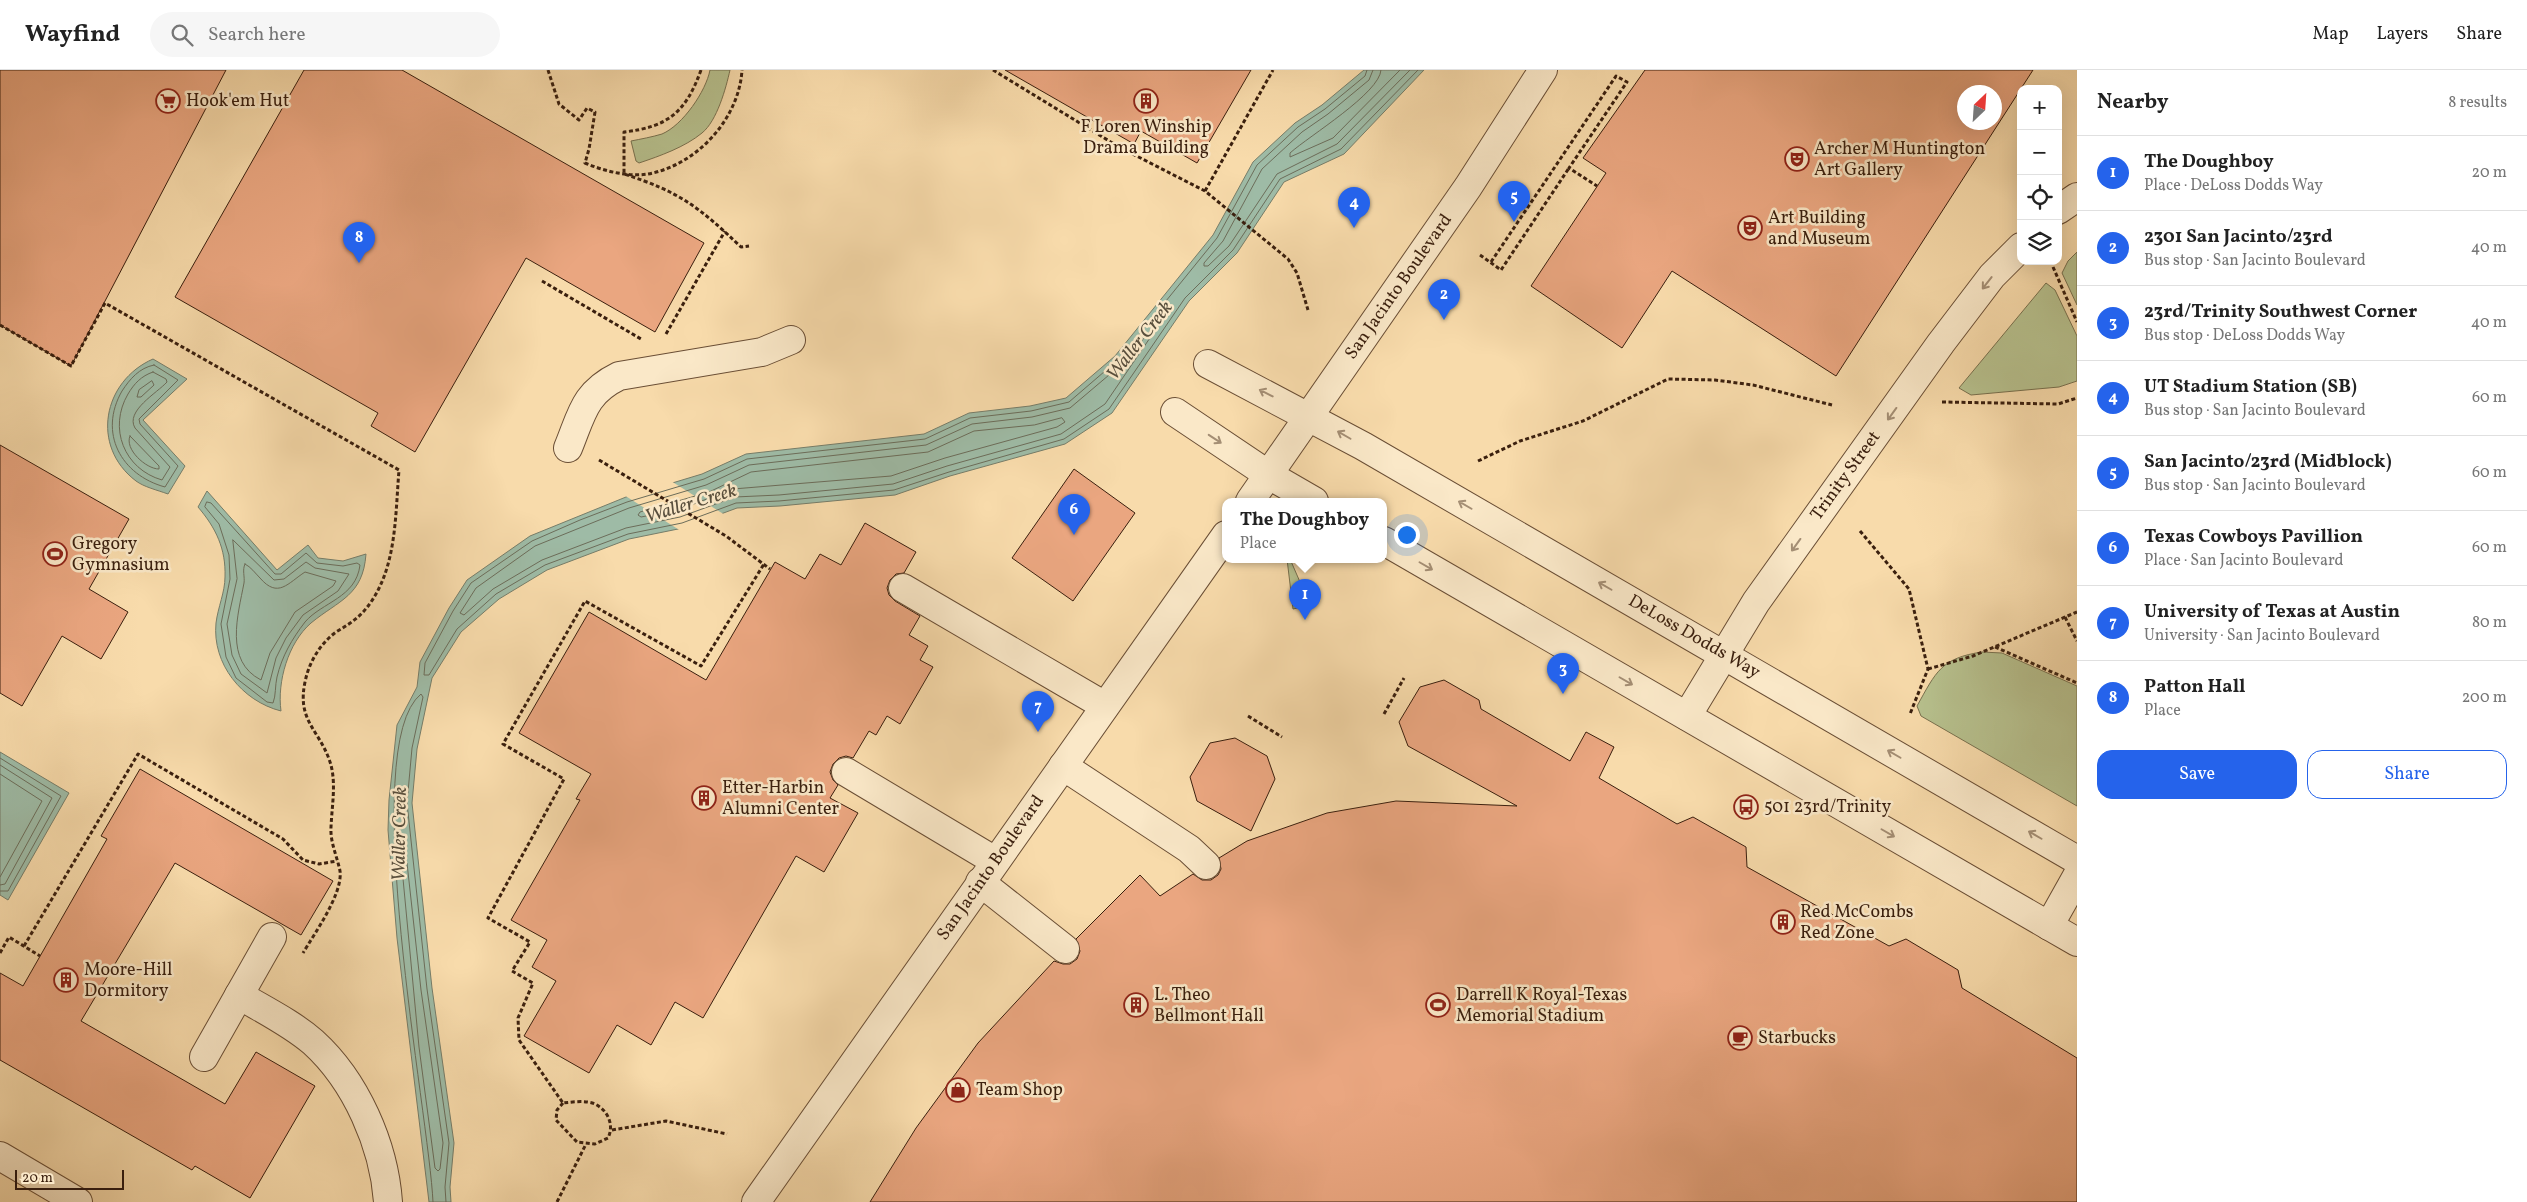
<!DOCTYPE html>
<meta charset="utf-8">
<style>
body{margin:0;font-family:Vollkorn,serif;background:#f6f6f6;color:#222}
.controls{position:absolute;right:15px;top:15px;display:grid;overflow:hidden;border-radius:10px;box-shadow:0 5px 20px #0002}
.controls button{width:45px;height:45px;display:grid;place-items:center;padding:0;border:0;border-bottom:1px solid #e0e0e0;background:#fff;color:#222;font:25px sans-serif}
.compass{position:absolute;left:1957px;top:15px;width:45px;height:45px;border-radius:50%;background:#fff;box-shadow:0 5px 20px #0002;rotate:25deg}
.scale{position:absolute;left:15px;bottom:12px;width:109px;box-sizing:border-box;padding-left:5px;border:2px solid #3a1f0e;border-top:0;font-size:14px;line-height:18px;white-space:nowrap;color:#3a1f0e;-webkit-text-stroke:4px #fae8c8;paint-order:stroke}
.you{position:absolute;left:1406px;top:464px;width:18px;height:18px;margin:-12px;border:4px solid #fff;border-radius:50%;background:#1a73e8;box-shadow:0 0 0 8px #1a73e833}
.badge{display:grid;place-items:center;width:32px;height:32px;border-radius:50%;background:#2563eb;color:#fff;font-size:16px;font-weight:700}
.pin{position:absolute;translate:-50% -41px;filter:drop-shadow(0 1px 2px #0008)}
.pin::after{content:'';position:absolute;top:26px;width:18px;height:15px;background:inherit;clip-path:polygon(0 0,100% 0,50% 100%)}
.popup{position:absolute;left:1222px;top:428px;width:165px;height:65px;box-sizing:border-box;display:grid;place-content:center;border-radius:10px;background:#fff;filter:drop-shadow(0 1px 4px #0005);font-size:16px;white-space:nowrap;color:#767676}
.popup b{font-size:19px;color:#222}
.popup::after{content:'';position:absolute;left:50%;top:100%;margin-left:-10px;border:10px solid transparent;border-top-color:#fff}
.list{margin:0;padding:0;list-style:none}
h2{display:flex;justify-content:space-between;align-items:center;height:65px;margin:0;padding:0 20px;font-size:21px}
h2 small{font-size:16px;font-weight:400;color:#767676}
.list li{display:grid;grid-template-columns:32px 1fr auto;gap:15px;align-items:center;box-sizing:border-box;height:75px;padding:0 20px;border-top:1px solid #e0e0e0}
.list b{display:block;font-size:19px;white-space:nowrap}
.list p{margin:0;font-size:16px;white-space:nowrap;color:#767676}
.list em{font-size:16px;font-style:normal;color:#767676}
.actions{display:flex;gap:10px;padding:15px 20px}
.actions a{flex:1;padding:11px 0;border:1px solid #2563eb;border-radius:15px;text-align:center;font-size:18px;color:#2563eb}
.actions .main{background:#2563eb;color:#fff}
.icon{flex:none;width:28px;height:28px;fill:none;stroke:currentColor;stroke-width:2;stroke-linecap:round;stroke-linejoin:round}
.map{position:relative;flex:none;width:2077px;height:1132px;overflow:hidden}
header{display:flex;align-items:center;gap:30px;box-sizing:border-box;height:70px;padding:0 25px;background:#fff;border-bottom:1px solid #e0e0e0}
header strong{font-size:24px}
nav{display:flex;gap:28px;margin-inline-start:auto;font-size:18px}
.search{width:350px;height:45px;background:#f6f6f6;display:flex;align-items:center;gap:12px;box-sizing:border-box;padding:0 18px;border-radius:28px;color:#767676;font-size:19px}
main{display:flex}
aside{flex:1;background:#fff}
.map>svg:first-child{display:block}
</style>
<header>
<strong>Wayfind</strong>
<div class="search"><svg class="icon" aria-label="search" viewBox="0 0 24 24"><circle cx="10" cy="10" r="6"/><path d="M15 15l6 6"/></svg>Search here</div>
<nav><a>Map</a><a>Layers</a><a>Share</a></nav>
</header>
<main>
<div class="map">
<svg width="2077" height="1132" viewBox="0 0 2077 1132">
<rect width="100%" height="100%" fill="#f8dbab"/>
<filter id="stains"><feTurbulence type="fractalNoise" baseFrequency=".004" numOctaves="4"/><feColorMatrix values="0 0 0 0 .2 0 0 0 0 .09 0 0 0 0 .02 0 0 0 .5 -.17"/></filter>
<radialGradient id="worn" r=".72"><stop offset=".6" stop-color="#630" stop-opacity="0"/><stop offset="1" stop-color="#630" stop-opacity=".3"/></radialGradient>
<g fill="#b7c18e" stroke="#78704e">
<path d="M 710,0 L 730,0 C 726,18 717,51 702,63 C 685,77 660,86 639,93 L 636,91 L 631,71 C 641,69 652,67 662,64 C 683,55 706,21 710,0 Z"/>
<polygon points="2077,182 2077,235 2062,203 2068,191"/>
<polygon points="2046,213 2055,220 2077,266 2077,311 2059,317 1971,325 1959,318"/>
<polygon points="1287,489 1290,489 1310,535 1293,539"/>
<path d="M 1982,582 L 2002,583 L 2077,616 L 2077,736 L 1921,646 L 1917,636 C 1936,602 1941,588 1982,582 Z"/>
</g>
<g fill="#9ebba6" stroke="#767d69">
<polygon points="1364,0 1424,0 1344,84 1284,112 1237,183 1189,231 1112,343 1065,374 950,406 895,425 780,436 737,438 683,458 629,469 547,500 499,529 461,562 432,608 417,679 412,733 432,918 454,1073 450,1117 451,1132 429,1132 397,868 388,760 389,730 397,655 417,617 420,592 449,538 467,510 530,466 626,427 702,404 746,384 924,364 969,343 1030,336 1066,328 1115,286 1213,165 1253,92 1295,53 1322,35"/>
<path d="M 153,289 L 187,309 L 143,350 L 185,396 L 168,424 C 157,420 144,417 136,411 C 90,376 103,311 153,289 Z"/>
<path d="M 207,421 L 277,500 L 308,475 L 318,488 L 343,491 L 366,484 C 363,526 339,530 311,553 C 288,573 277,612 281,641 C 242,631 212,594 216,553 C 218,537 225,522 225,507 C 226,479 216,458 198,437 Z"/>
<polygon points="0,682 69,723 8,830 0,825"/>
</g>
<polygon fill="#f8dbab" points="671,411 725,445 681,461 624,425"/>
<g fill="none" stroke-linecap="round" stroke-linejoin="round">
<g stroke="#6c6d5a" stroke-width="1">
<polyline points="1367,0 1365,6 1325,39 1298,57 1257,95 1217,168 1119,289 1069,332 1031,341 970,348 925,369 747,389 704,409 627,432 580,450 532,471 471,513 453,541 425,593 424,605 429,605 457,559 496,524 545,495 628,464 682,453 736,433 779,431 894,420 949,402 1064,369 1109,339 1185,228 1233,180 1280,109 1341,79 1418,0"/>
<polyline points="1373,0 1369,10 1328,44 1302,62 1262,99 1223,171 1204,193 1204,196 1208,196 1229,176 1277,104 1337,74 1410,0"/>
<path d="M 1381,0 C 1380,23 1309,66 1290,83 L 1290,87 L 1333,68 L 1400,0"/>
<polygon points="1153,258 1154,262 1105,334 1061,364 947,396 893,414 779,425 735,427 680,447 626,458 542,490 493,519 464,545 460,543 476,518 535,476 629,438 706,415 749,395 926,375 972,354 1032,347 1070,338 1122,294"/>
<path d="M 154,295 L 178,310 L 139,349 L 140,354 L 178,396 L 165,417 C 121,405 98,363 122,321 C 130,309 139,298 154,295 Z"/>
<path d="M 153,302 L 166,309 L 167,312 C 157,323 125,341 135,358 L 170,397 L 162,410 C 124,399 108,358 128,324 C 134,314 141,306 153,302 Z"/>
<polygon points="152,311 154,315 141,327 137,327 139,320"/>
<polygon points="1062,348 1065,352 1057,357 945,388 891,406 733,419 678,440 641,447 638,445 640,442 709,422 751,402 928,382 974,361 1034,355"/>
<path d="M 130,366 L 159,396 L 159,399 C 146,399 124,379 130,366 Z"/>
<path d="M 207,432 L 211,433 L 275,504 L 281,504 L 306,483 L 317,493 L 343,496 L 357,493 L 360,495 C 356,528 322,532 305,552 C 292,569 282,586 277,607 C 275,615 276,626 273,633 L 267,632 L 236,608 L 226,587 L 221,554 L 230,509 L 229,485 L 219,454 L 205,437 Z"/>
<polygon points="233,470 274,510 284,509 306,492 315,498 349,504 338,521 303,545 286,568 276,588 267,623 241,604 232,585 227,554 237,509"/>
<path d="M 245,494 C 251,497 255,503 260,508 C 278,529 288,513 305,502 L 336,511 L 333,516 L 295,542 L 270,583 L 261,610 C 224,591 238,545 244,513 C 245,507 242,500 245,494 Z"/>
<polyline points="0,688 61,726 8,821 0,821"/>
<polyline points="0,695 52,728 5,814 0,815"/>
<polyline points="0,704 42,731 0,807"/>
<polygon points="404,791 407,793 421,920 443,1073 440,1099 438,1101 435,1098 419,977 402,798"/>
<path d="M 433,1132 C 429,1043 356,677 421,624 L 423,627 L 412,678 L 407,733 L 427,919 L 449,1073 L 445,1117 L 446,1132"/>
</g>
</g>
<g fill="#eaa680" stroke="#3a1f0e" fill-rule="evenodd">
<polygon points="0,0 226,0 71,296 0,255"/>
<polygon points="304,0 402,0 704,173 655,262 526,188 415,382 371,356 378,343 175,227"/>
<polygon points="1005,0 1251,0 1197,93 1141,61 1134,74"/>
<path d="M 1645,0 L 2033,0 L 1836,306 L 1672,201 L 1622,278 L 1531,216 L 1606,103 L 1583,88 ZM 1964,22 L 1994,22 L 1994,52 L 1964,52 Z"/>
<polygon points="0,375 129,449 89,519 128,542 101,589 62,566 22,636 0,623"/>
<polygon points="1074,399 1135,443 1073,531 1012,488"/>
<polygon points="865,453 916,482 904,503 896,504 890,510 887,518 889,525 895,531 920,546 909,565 928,576 920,590 933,597 900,654 887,646 876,665 869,661 853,688 846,686 839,688 833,694 830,702 833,710 838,715 830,728 858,743 824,802 796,786 703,948 675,932 651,975 617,955 589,1003 524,966 556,911 532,897 547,870 511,850 580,730 576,729 591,704 519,663 589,542 706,610 775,492 805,509 820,484 841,495"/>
<polygon points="1444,610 1479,630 1481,639 1570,691 1586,662 1614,677 1599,708 1677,754 1693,747 1746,777 1747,797 1889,876 1906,869 1958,900 1962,918 2077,988 2077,1132 870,1132 916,1058 978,973 1054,891 1063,894 1070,894 1077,889 1080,881 1076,869 1140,805 1160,826 1193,804 1202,810 1211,810 1218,805 1221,799 1219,788 1247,771 1327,743 1396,731 1517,736 1408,676 1399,652 1420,617"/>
<polygon points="1235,668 1267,686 1275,709 1251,761 1197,731 1190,707 1210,673"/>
<polygon points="140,699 333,811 301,865 175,793 81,951 225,1034 256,982 315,1016 250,1128 195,1096 192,1100 0,990 0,903 23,916 107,769 101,766"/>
</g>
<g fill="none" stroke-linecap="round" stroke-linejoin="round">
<g stroke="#6a4e35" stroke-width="30">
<g id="minor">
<polyline points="2058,140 2077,127"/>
<polyline points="1208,294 1363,376 2077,790"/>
<polyline points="1175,342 1269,405 1314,431"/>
<path d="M 568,378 C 582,344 584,323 619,306 L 762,282 L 791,270"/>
<polyline points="1250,431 1468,117 1543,0"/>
<polyline points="1384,471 2077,872"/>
<polyline points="903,518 1105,636"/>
<polyline points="1687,646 1756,532 1941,273 1992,206 2021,177"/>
<polyline points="1063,696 1189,779 1206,795"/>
<polyline points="846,702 995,791"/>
<polyline points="980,812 1065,879"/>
<polyline points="2049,856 2077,806"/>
<path d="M 239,925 C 264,940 291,953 313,972 C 356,1011 384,1075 388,1132"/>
<polyline points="204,987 272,867"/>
<polyline points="0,1086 78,1132"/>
<polyline points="756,1132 1226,465"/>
</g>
</g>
<g stroke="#3a1f0e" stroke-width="3" stroke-dasharray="4 2.5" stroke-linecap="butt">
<path d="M 548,0 L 559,34 L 579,50 L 587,38 L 595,42 L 589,79 L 585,93 C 604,101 627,107 648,104 C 697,95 739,49 742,0"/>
<path d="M 701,0 C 686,42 668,57 624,62 L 624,104 C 680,122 699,137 741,177 L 749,176"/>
<polyline points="993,0 1119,77 1205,121 1288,189 1297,203 1308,240"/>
<polyline points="1205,121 1273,0"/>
<polyline points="1480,185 1501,200 1569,98"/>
<polyline points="1491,192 1616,6 1627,12 1569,98 1597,116"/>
<polyline points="2053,197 2077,252"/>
<polyline points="542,211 641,269"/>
<path d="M 0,255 L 71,296 L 105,233 L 399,400 C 395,448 397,503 364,541 C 356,550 346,556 336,562 C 320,574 309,592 305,612 C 297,650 318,659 329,689 C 337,710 332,734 331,757 C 330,772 337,786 340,801 C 343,824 314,864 303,883"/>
<polyline points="666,264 725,161"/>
<polyline points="1942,332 2058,334 2077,328"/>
<polyline points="599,390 726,466 770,499"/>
<polyline points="1478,391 1520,371 1583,351 1668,309 1715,310 1753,315 1832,335"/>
<polyline points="1860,461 1909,519 1928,599 1910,644"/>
<polyline points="2065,547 2077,571"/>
<polyline points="1995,577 2077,613"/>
<polyline points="1928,599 1973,586 2077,542"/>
<polyline points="1384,644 1404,608"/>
<polyline points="1248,646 1282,667"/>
<polyline points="24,876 138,684 283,769 303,790 319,794 337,791"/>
<polyline points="0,883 9,867 40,886"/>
<path d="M 563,1033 L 557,1040 L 556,1050 L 577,1072 L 595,1074 L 608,1068 C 614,1056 609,1041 595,1034 C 586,1030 573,1032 563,1033 L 519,970 L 518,948 L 533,913 L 512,901 L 530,872 L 488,848 L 564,709 L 503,674 L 585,531 L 701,596 L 764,494"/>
<polyline points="612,1060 666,1051 727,1064"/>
<polyline points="557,1132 586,1074"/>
</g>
<use href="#minor" stroke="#fae8c8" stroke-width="28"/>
</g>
<defs><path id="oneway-shaft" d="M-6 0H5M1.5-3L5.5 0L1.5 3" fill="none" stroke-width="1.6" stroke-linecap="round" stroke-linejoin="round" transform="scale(1.25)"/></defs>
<g stroke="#a48e74">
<use href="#oneway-shaft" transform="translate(1987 213) rotate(128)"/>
<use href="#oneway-shaft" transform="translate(1266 323) rotate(-153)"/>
<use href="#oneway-shaft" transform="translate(1892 344) rotate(126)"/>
<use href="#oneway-shaft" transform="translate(1344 365) rotate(-150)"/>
<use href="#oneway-shaft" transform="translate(1215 369) rotate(33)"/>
<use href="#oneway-shaft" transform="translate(1465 435) rotate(-150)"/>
<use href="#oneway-shaft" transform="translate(1796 475) rotate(126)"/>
<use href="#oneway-shaft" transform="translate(1426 496) rotate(30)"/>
<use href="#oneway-shaft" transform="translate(1605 516) rotate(-150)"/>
<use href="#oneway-shaft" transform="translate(1626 611) rotate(30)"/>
<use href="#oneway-shaft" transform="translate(1894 684) rotate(-150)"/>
<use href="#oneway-shaft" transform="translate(1888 763) rotate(30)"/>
<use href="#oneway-shaft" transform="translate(2035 765) rotate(-150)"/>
</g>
<defs>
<g id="supermarket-ring" transform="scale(1.25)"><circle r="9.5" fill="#fae8c8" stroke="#8f2418" stroke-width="1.5"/><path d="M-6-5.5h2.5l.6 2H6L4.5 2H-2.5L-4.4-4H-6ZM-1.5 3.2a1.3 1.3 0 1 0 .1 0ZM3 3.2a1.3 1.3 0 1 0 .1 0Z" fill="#8f2418"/></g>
<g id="building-ring" transform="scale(1.25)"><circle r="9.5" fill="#fae8c8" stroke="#8f2418" stroke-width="1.5"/><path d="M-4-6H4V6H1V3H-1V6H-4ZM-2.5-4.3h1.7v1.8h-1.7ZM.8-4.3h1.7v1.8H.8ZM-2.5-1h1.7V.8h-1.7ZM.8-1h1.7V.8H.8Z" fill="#8f2418"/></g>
<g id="theatre-ring" transform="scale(1.25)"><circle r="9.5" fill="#fae8c8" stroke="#8f2418" stroke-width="1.5"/><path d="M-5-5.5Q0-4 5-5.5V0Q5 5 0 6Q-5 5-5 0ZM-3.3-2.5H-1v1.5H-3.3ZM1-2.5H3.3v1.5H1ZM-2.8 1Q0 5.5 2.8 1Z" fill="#8f2418"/></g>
<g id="stadium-ring" transform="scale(1.25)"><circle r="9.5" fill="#fae8c8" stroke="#8f2418" stroke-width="1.5"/><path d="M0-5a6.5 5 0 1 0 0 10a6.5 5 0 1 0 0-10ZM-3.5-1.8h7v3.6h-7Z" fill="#8f2418"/></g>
<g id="bus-ring" transform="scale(1.25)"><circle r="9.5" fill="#fae8c8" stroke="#8f2418" stroke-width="1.5"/><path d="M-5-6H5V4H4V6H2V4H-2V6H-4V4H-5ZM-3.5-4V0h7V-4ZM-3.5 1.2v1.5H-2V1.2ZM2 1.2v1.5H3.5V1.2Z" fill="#8f2418"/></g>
<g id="cafe-ring" transform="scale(1.25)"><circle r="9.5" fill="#fae8c8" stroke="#8f2418" stroke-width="1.5"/><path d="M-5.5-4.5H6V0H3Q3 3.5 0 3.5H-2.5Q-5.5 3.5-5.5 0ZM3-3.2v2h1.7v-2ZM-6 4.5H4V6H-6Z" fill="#8f2418"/></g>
<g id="shop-ring" transform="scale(1.25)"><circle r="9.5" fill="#fae8c8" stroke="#8f2418" stroke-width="1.5"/><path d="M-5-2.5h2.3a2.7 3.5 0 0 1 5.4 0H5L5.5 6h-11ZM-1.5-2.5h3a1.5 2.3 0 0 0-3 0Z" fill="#8f2418"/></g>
</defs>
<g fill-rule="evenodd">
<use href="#supermarket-ring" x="168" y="31"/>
<use href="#building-ring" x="1146" y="31"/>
<use href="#theatre-ring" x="1797" y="89"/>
<use href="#theatre-ring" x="1750" y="158"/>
<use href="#stadium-ring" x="55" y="484"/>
<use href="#building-ring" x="704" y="728"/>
<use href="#bus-ring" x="1746" y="737"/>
<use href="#building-ring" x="1783" y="852"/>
<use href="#building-ring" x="66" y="910"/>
<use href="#building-ring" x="1136" y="935"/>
<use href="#stadium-ring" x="1438" y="935"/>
<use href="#cafe-ring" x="1740" y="968"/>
<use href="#shop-ring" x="958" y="1020"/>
</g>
<g text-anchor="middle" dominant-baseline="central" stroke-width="5" stroke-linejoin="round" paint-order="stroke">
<g font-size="18" fill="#3a1f0e" stroke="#fae8c8" text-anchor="start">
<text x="186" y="31">Hook'em Hut</text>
<text x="1146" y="57" text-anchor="middle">F Loren Winship<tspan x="1146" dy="21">Drama Building</tspan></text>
<text x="1814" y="79">Archer M Huntington<tspan x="1814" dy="21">Art Gallery</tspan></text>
<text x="1768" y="148">Art Building<tspan x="1768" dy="21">and Museum</tspan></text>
<text x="72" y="474">Gregory<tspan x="72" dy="21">Gymnasium</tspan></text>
<text x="722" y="718">Etter-Harbin<tspan x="722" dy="21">Alumni Center</tspan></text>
<text x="1764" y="737">501 23rd/Trinity</text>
<text x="1800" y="842">Red McCombs<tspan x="1800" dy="21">Red Zone</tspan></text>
<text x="84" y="900">Moore-Hill<tspan x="84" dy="21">Dormitory</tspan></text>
<text x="1154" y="925">L. Theo<tspan x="1154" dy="21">Bellmont Hall</tspan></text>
<text x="1456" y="925">Darrell K Royal-Texas<tspan x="1456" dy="21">Memorial Stadium</tspan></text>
<text x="1758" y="968">Starbucks</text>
<text x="976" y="1020">Team Shop</text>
</g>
<g font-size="18" fill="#3a1f0e" stroke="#fae8c8">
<text transform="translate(1399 217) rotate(-55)">San Jacinto Boulevard</text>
<text transform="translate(1846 406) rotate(-54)">Trinity Street</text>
<text transform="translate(1694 567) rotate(30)">DeLoss Dodds Way</text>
<text transform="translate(991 798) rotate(-55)">San Jacinto Boulevard</text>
</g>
<g font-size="19" font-style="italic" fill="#584e3c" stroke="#fae8c8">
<text transform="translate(1140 271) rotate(-52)">Waller Creek</text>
<text transform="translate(691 434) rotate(-17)">Waller Creek</text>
<text transform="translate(400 764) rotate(-89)">Waller Creek</text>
</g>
</g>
<rect width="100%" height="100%" filter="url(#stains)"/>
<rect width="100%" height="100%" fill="url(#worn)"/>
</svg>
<div class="controls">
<button>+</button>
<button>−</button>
<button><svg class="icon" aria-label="locate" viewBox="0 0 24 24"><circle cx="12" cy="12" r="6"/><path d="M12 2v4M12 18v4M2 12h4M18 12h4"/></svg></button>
<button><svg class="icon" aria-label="layers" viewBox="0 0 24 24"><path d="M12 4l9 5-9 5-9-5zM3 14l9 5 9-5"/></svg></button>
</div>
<svg class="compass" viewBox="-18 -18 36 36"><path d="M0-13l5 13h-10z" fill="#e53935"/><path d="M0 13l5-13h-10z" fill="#767676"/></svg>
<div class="scale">20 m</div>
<div class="you"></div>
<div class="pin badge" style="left:1305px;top:550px">1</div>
<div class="popup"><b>The Doughboy</b>Place</div>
<div class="pin badge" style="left:1444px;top:250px">2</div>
<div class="pin badge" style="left:1563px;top:624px">3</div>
<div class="pin badge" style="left:1354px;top:158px">4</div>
<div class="pin badge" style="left:1514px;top:152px">5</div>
<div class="pin badge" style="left:1074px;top:465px">6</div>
<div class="pin badge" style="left:1038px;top:662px">7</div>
<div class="pin badge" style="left:359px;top:193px">8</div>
</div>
<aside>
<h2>Nearby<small>8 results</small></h2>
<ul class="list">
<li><span class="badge">1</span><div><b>The Doughboy</b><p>Place · DeLoss Dodds Way</p></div><em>20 m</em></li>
<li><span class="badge">2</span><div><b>2301 San Jacinto/23rd</b><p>Bus stop · San Jacinto Boulevard</p></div><em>40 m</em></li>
<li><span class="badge">3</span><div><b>23rd/Trinity Southwest Corner</b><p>Bus stop · DeLoss Dodds Way</p></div><em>40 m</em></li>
<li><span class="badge">4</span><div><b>UT Stadium Station (SB)</b><p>Bus stop · San Jacinto Boulevard</p></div><em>60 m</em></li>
<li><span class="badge">5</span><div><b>San Jacinto/23rd (Midblock)</b><p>Bus stop · San Jacinto Boulevard</p></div><em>60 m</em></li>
<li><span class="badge">6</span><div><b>Texas Cowboys Pavillion</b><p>Place · San Jacinto Boulevard</p></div><em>60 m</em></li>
<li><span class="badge">7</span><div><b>University of Texas at Austin</b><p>University · San Jacinto Boulevard</p></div><em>80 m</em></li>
<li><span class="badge">8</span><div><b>Patton Hall</b><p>Place</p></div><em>200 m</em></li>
</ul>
<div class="actions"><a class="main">Save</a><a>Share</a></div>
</aside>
</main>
